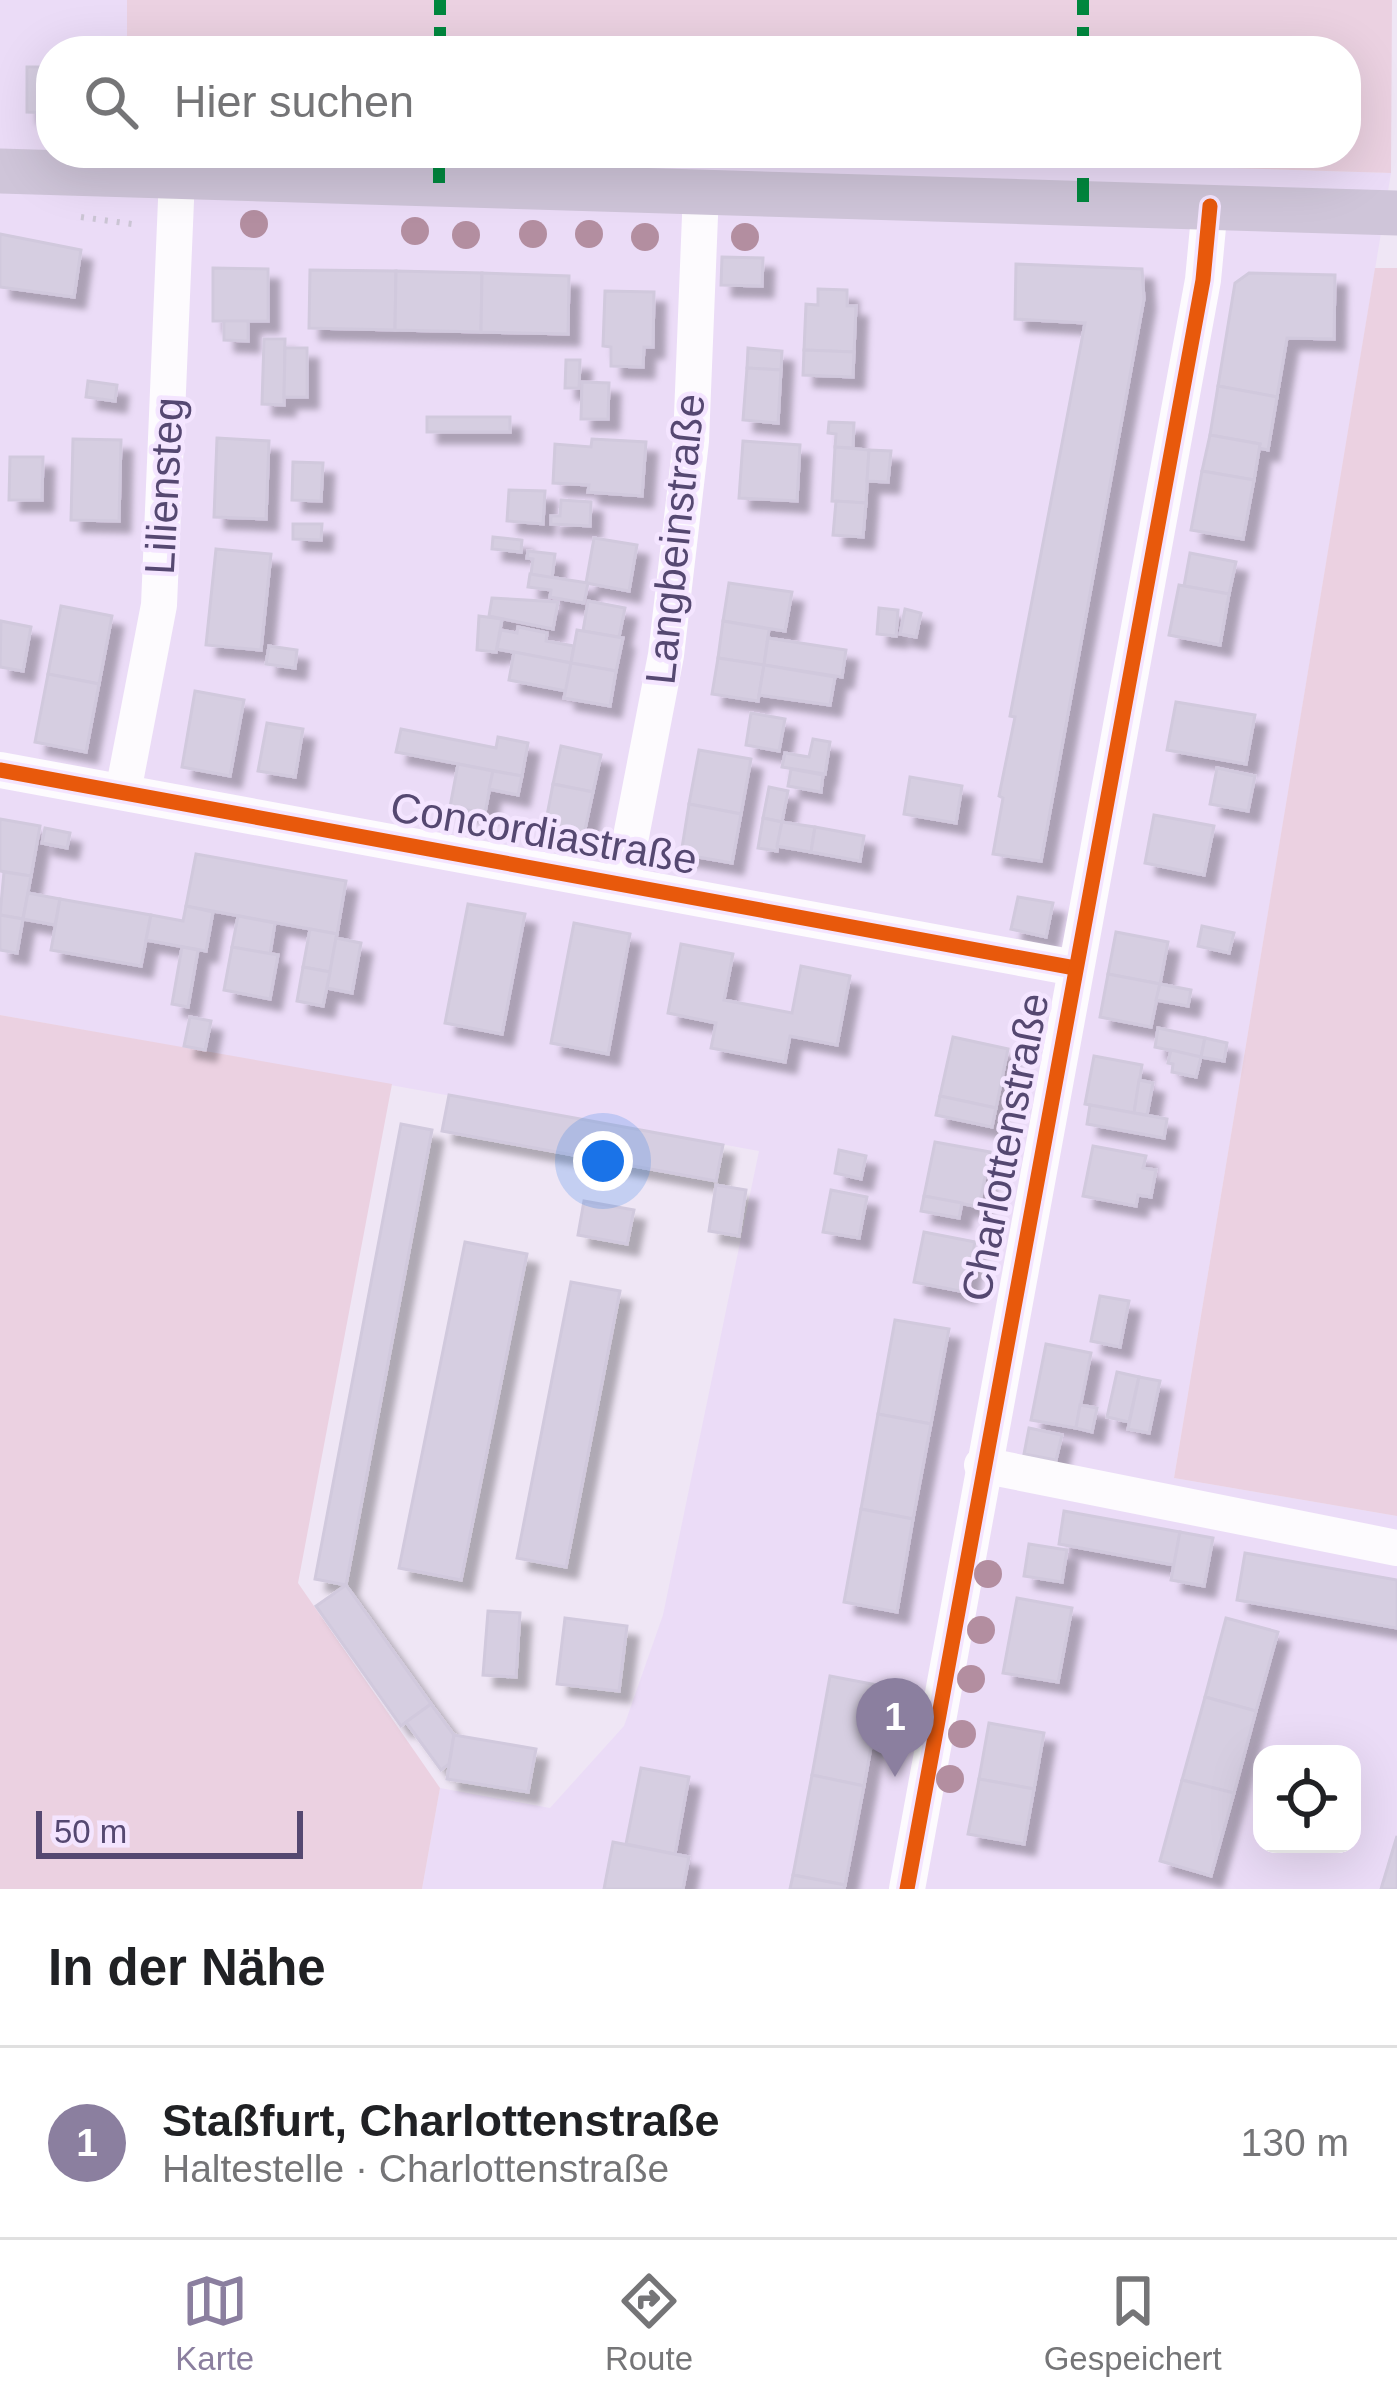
<!DOCTYPE html>
<html lang="de">
<meta charset="utf-8">
<style>
body{margin:0;font-family:Arial,sans-serif;background:#f6f6f6;color:#202124}
.controls{position:absolute;right:36px;bottom:36px;display:grid;overflow:hidden;border-radius:24px;box-shadow:0 12px 48px #0002}
.controls button{width:108px;height:108px;display:grid;place-items:center;padding:0;border:0;border-bottom:3px solid #e0e0e0;background:#fff;color:#202124;font:60px sans-serif}
.scale{position:absolute;left:36px;bottom:30px;width:267px;box-sizing:border-box;padding-left:12px;border:6px solid #554871;border-top:0;font-size:33px;line-height:42px;white-space:nowrap;color:#554871;-webkit-text-stroke:9px #f4e5ff;paint-order:stroke}
.you{position:absolute;left:603px;top:1161px;width:42px;height:42px;margin:-30px;border:9px solid #fff;border-radius:50%;background:#1a73e8;box-shadow:0 0 0 18px #1a73e833}
.badge{display:grid;place-items:center;width:78px;height:78px;border-radius:50%;background:#8b7f9f;color:#fff;font-size:39px;font-weight:700}
.pin{position:absolute;translate:-50% -99px;filter:drop-shadow(0 3px 6px #0008)}
.pin::after{content:'';position:absolute;top:63px;width:42px;height:36px;background:inherit;clip-path:polygon(0 0,100% 0,50% 100%)}
.list{margin:0;padding:0;list-style:none}
h2{display:flex;justify-content:space-between;align-items:center;height:156px;margin:0;padding:0 48px;font-size:51px}
h2 small{font-size:39px;font-weight:400;color:#757577}
.list li{display:grid;grid-template-columns:78px 1fr auto;gap:36px;align-items:center;box-sizing:border-box;height:192px;padding:0 48px;border-top:3px solid #e0e0e0}
.list b{display:block;font-size:45px;white-space:nowrap}
.list p{margin:0;font-size:39px;white-space:nowrap;color:#757577}
.list em{font-size:39px;font-style:normal;color:#757577}
.icon{flex:none;width:66px;height:66px;fill:none;stroke:currentColor;stroke-width:2;stroke-linecap:round;stroke-linejoin:round}
.map{position:relative;flex:none;width:1397px;height:1889px;overflow:hidden}
.search{position:absolute;background:#fff;box-shadow:0 12px 48px #0002;left:36px;right:36px;top:36px;height:132px;display:flex;align-items:center;gap:30px;box-sizing:border-box;padding:0 42px;border-radius:48px;color:#757577;font-size:45px}
.sheet{height:348px;background:#fff}
nav{display:flex;justify-content:space-around;align-items:center;box-sizing:border-box;height:168px;border-top:3px solid #e0e0e0;background:#fff;font-size:33px;color:#757577}
nav a{display:grid;justify-items:center;gap:6px}
nav .on{color:#8b7f9f}
.map>svg:first-child{display:block}
</style>
<div class="map">
<svg width="1397" height="1889" viewBox="0 0 1397 1889">
<defs>
<filter id="shadow"><feDropShadow dx="11" dy="11" stdDeviation="3" flood-color="#0004"/></filter>
</defs>
<rect width="100%" height="100%" fill="#efe6f5"/>
<path fill="#ebdcf7" fill-rule="evenodd" d="M 0,0 L 127,0 L 127,51 L 51,51 L 51,153 L 755,153 L 1391,173 L 1174,1478 L 1397,1516 L 1397,1889 L 422,1889 L 440,1788 L 550,1808 L 624,1726 L 663,1615 L 759,1151 L 0,1015 ZM 1262,1754 L 1352,1754 L 1352,1844 L 1262,1844 Z"/>
<g fill="#ebd1e1">
<polygon points="127,0 1392,0 1391,173 755,153 1346,153 1346,51 127,51"/>
<polygon points="1375,268 1397,268 1397,1516 1174,1478"/>
<polygon points="0,1015 392,1084 298,1583 440,1788 422,1889 0,1889"/>
</g>
<g fill="#d6cee1" stroke="#d1c9dd" stroke-width="3" filter="url(#shadow)">
<polygon points="27,67 51,67 51,113 27,112"/>
<polygon points="0,234 81,250 74,297 0,287"/>
<polygon points="722,257 763,258 762,286 721,285"/>
<polygon points="1016,264 1142,269 1144,299 1041,861 993,854 1003,798 999,796 1015,717 1010,716 1085,323 1015,319"/>
<polygon points="213,268 268,269 268,321 213,321"/>
<polygon points="310,270 396,271 395,330 309,328"/>
<polygon points="396,271 482,273 481,332 395,330"/>
<polygon points="482,273 569,276 568,334 481,332"/>
<polygon points="1249,273 1335,275 1334,339 1287,338 1277,397 1218,386 1235,283"/>
<polygon points="818,289 847,290 847,306 856,306 854,352 804,350 806,304 818,305"/>
<polygon points="605,291 654,292 653,347 644,347 643,367 611,366 611,347 603,346"/>
<polygon points="224,321 248,321 248,341 224,340"/>
<polygon points="264,339 285,339 284,405 262,404"/>
<polygon points="285,348 307,348 307,397 284,397"/>
<polygon points="748,348 782,351 781,370 747,368"/>
<polygon points="804,350 854,352 853,377 803,375"/>
<polygon points="566,360 580,360 579,388 565,388"/>
<polygon points="747,368 781,370 778,423 743,420"/>
<polygon points="88,381 117,385 115,401 86,397"/>
<polygon points="582,382 609,383 608,419 581,419"/>
<polygon points="1218,386 1277,397 1268,450 1259,448 1260,444 1210,435"/>
<rect x="427" y="417" width="83" height="15"/>
<polygon points="829,422 854,423 853,448 835,447 836,434 828,433"/>
<polygon points="1210,435 1260,444 1254,480 1202,471"/>
<polygon points="217,438 269,441 266,519 214,517"/>
<polygon points="73,439 121,440 119,521 71,520"/>
<polygon points="592,439 646,442 642,496 588,492 589,485 553,483 555,444 591,447"/>
<polygon points="743,441 800,445 797,501 739,498"/>
<polygon points="835,447 869,450 866,503 832,501"/>
<polygon points="869,450 891,451 888,482 867,481"/>
<polygon points="10,457 43,457 42,500 9,500"/>
<polygon points="293,462 323,463 321,501 292,500"/>
<polygon points="1202,471 1254,480 1243,539 1191,530"/>
<polygon points="509,490 545,491 543,524 507,521"/>
<polygon points="561,500 591,502 590,526 551,524 551,516 560,516"/>
<polygon points="836,501 866,503 863,537 833,535"/>
<polygon points="293,524 322,524 321,540 293,539"/>
<polygon points="493,537 522,540 521,552 492,549"/>
<polygon points="594,538 637,545 629,591 586,583"/>
<polygon points="216,549 271,554 261,650 206,645"/>
<polygon points="528,551 555,554 552,578 531,574 533,559 527,558"/>
<polygon points="1190,553 1236,562 1229,594 1184,586"/>
<polygon points="530,574 588,583 584,603 550,597 551,590 528,587"/>
<polygon points="729,583 792,592 785,631 723,621"/>
<polygon points="1179,585 1229,594 1220,645 1169,635"/>
<polygon points="492,598 558,602 553,629 489,616"/>
<polygon points="588,601 625,608 619,637 583,631"/>
<polygon points="61,606 112,616 99,684 48,674"/>
<polygon points="879,608 898,610 896,636 877,634"/>
<polygon points="905,609 921,613 916,637 900,634"/>
<polygon points="479,616 502,619 496,652 477,650"/>
<polygon points="1,621 31,627 23,671 0,667"/>
<polygon points="723,621 769,629 764,665 718,658"/>
<polygon points="518,627 547,633 546,641 574,646 571,663 497,649 501,630 517,633"/>
<polygon points="577,630 623,638 616,671 571,663"/>
<polygon points="768,638 846,650 842,677 764,665"/>
<polygon points="269,646 297,650 295,668 266,664"/>
<polygon points="514,652 571,663 566,691 509,680"/>
<polygon points="718,658 764,665 758,701 712,694"/>
<polygon points="571,663 616,671 610,706 564,698"/>
<polygon points="764,665 835,677 830,705 759,695"/>
<polygon points="48,674 99,684 86,752 35,742"/>
<polygon points="195,691 244,700 230,776 182,767"/>
<polygon points="1176,702 1255,715 1246,764 1167,750"/>
<polygon points="751,713 785,719 779,751 746,745"/>
<polygon points="267,723 303,729 295,777 258,771"/>
<polygon points="401,729 496,748 498,737 528,743 522,776 396,752"/>
<polygon points="813,739 830,742 825,774 782,767 785,753 809,757"/>
<polygon points="561,746 601,755 593,792 553,784"/>
<polygon points="699,750 751,759 741,814 689,804"/>
<polygon points="458,764 493,771 485,813 450,807"/>
<polygon points="1217,768 1255,776 1248,811 1210,804"/>
<polygon points="791,769 823,775 821,792 788,786"/>
<polygon points="493,771 522,776 518,795 489,789"/>
<polygon points="910,777 962,786 956,823 904,814"/>
<polygon points="553,784 593,792 584,834 545,826"/>
<polygon points="769,787 788,791 782,822 763,818"/>
<polygon points="689,804 741,814 732,863 681,854"/>
<polygon points="1154,815 1214,826 1204,875 1145,863"/>
<polygon points="763,818 782,822 777,851 758,848"/>
<polygon points="0,819 40,826 31,876 0,871"/>
<polygon points="782,822 815,827 811,852 777,846"/>
<polygon points="815,827 864,836 860,861 811,852"/>
<polygon points="45,828 70,833 67,848 42,843"/>
<polygon points="196,854 346,881 337,934 186,906"/>
<polygon points="4,872 31,876 23,919 0,915"/>
<polygon points="28,893 60,899 55,925 23,919"/>
<polygon points="1018,897 1053,903 1046,937 1011,929"/>
<polygon points="60,899 151,915 141,966 51,950"/>
<polygon points="468,904 525,914 502,1034 445,1023"/>
<polygon points="186,906 213,912 206,951 146,940 151,915 183,921"/>
<polygon points="0,915 23,919 17,953 0,950"/>
<polygon points="238,916 275,923 270,954 232,947"/>
<polygon points="574,923 630,934 608,1054 551,1043"/>
<polygon points="1202,926 1234,933 1229,953 1198,946"/>
<polygon points="310,929 337,934 330,972 303,967"/>
<polygon points="1116,932 1168,942 1160,984 1108,974"/>
<polygon points="336,938 361,943 352,993 327,988"/>
<polygon points="681,944 733,954 724,1000 792,1013 801,966 850,976 837,1045 790,1036 785,1062 711,1048 716,1023 668,1013"/>
<polygon points="182,947 198,950 188,1007 172,1004"/>
<polygon points="232,947 278,955 270,999 224,990"/>
<polygon points="303,967 330,972 323,1006 297,1001"/>
<polygon points="1108,974 1160,984 1151,1027 1100,1017"/>
<polygon points="1160,984 1191,990 1188,1006 1156,1000"/>
<polygon points="190,1017 211,1021 205,1050 184,1046"/>
<polygon points="1158,1028 1205,1038 1201,1057 1155,1047"/>
<polygon points="953,1037 1008,1049 996,1108 940,1096"/>
<polygon points="1205,1038 1227,1043 1224,1061 1201,1057"/>
<polygon points="1171,1050 1201,1057 1196,1077 1172,1072 1173,1064 1168,1063"/>
<polygon points="1094,1056 1142,1065 1134,1113 1085,1104"/>
<polygon points="1139,1080 1153,1083 1147,1115 1134,1113"/>
<polygon points="449,1095 723,1145 716,1181 442,1131"/>
<polygon points="940,1096 996,1108 992,1127 936,1115"/>
<polygon points="1090,1105 1167,1119 1164,1138 1087,1124"/>
<polygon points="401,1124 432,1130 346,1585 315,1579"/>
<polygon points="935,1142 990,1152 979,1207 924,1196"/>
<polygon points="1093,1146 1146,1156 1143,1168 1156,1170 1151,1197 1138,1195 1136,1206 1083,1196"/>
<polygon points="839,1150 866,1156 861,1179 835,1173"/>
<polygon points="716,1185 746,1190 739,1236 709,1231"/>
<polygon points="831,1190 867,1197 859,1238 823,1232"/>
<polygon points="924,1196 962,1203 959,1218 921,1211"/>
<polygon points="584,1201 634,1210 627,1244 578,1235"/>
<polygon points="924,1232 975,1242 965,1292 914,1282"/>
<polygon points="465,1242 527,1254 461,1580 399,1568"/>
<polygon points="571,1282 620,1291 566,1567 517,1558"/>
<polygon points="1100,1296 1129,1301 1120,1347 1091,1341"/>
<polygon points="895,1320 949,1329 931,1424 878,1414"/>
<polygon points="1046,1344 1091,1353 1076,1428 1031,1420"/>
<polygon points="1117,1372 1139,1377 1129,1422 1107,1417"/>
<polygon points="1139,1377 1160,1381 1149,1433 1128,1429"/>
<polygon points="1080,1405 1097,1408 1092,1432 1076,1428"/>
<polygon points="878,1414 931,1424 913,1519 861,1509"/>
<polygon points="1029,1428 1062,1435 1056,1460 1024,1454"/>
<polygon points="861,1509 913,1519 897,1612 844,1602"/>
<polygon points="1064,1511 1180,1532 1174,1565 1059,1544"/>
<polygon points="1180,1532 1213,1538 1204,1586 1171,1580"/>
<polygon points="1029,1544 1067,1550 1062,1582 1024,1576"/>
<polygon points="1245,1553 1397,1580 1397,1628 1237,1600"/>
<polygon points="346,1585 431,1704 401,1726 316,1606"/>
<polygon points="1017,1598 1072,1608 1058,1682 1003,1673"/>
<polygon points="488,1611 520,1613 516,1677 483,1675"/>
<polygon points="565,1618 627,1626 619,1691 557,1684"/>
<polygon points="1226,1618 1278,1632 1256,1711 1205,1697"/>
<polygon points="830,1676 882,1686 864,1786 812,1775"/>
<polygon points="1205,1697 1256,1711 1234,1793 1182,1780"/>
<polygon points="431,1704 454,1735 449,1764 441,1770 406,1722"/>
<polygon points="989,1723 1044,1733 1034,1789 979,1779"/>
<polygon points="454,1735 536,1749 528,1792 447,1779"/>
<polygon points="641,1768 689,1777 675,1854 626,1844"/>
<polygon points="812,1775 864,1786 845,1885 793,1875"/>
<polygon points="979,1779 1034,1789 1024,1844 968,1834"/>
<polygon points="1182,1780 1234,1793 1211,1876 1160,1861"/>
<polygon points="1397,1836 1397,1889 1381,1889"/>
<polygon points="613,1842 689,1857 683,1889 604,1889"/>
<polygon points="793,1875 845,1885 844,1889 790,1889"/>
</g>
<g fill="none" stroke-linecap="round" stroke-linejoin="round">
<polyline stroke="#cbc5d4" stroke-width="6" stroke-dasharray="3 9" stroke-linecap="butt" points="81,217 139,225"/>
<g stroke="#fdfbfe" stroke-width="36">
<polyline points="0,770 1075,968"/>
<polyline points="123,792 159,605 178,153"/>
<polyline points="622,883 666,655 691,441 701,191"/>
<polyline points="982,1465 1397,1548"/>
<polyline points="907,1889 1203,280 1210,206"/>
</g>
<polyline stroke="#cfc5d9" stroke-width="45" points="0,171 1397,213"/>
<g stroke="#00873e" stroke-width="12" stroke-dasharray="24 12" stroke-linecap="butt">
<polyline points="440,51 440,0"/>
<polyline points="1083,51 1083,0"/>
<polyline points="439,183 439,153"/>
<polyline points="1083,202 1083,153"/>
</g>
<g stroke="#f4e5ff" stroke-width="22">
<g id="cycleway">
<polyline points="0,770 1075,968"/>
<polyline points="907,1889 1203,280 1210,206"/>
</g>
</g>
<use href="#cycleway" stroke="#e8590c" stroke-width="15"/>
</g>
<g fill="#b38ea0">
<circle cx="254" cy="224" r="14"/>
<circle cx="415" cy="231" r="14"/>
<circle cx="533" cy="234" r="14"/>
<circle cx="589" cy="234" r="14"/>
<circle cx="466" cy="235" r="14"/>
<circle cx="645" cy="237" r="14"/>
<circle cx="745" cy="237" r="14"/>
<circle cx="988" cy="1574" r="14"/>
<circle cx="981" cy="1630" r="14"/>
<circle cx="971" cy="1679" r="14"/>
<circle cx="962" cy="1734" r="14"/>
<circle cx="950" cy="1779" r="14"/>
</g>
<g text-anchor="middle" dominant-baseline="central" stroke-width="9" stroke-linejoin="round" paint-order="stroke">
<g font-size="42" fill="#554871" stroke="#f4e5ff">
<text transform="translate(164 486) rotate(-87)">Liliensteg</text>
<text transform="translate(675 539) rotate(-84)">Langbeinstraße</text>
<text transform="translate(544 833) rotate(10)">Concordiastraße</text>
<text transform="translate(1005 1147) rotate(-79)">Charlottenstraße</text>
</g>
</g>
</svg>
<div class="controls">
<button><svg class="icon" aria-label="locate" viewBox="0 0 24 24"><circle cx="12" cy="12" r="6"/><path d="M12 2v4M12 18v4M2 12h4M18 12h4"/></svg></button>
</div>
<div class="scale">50 m</div>
<div class="you"></div>
<div class="pin badge" style="left:895px;top:1777px">1</div>
<div class="search"><svg class="icon" aria-label="search" viewBox="0 0 24 24"><circle cx="10" cy="10" r="6"/><path d="M15 15l6 6"/></svg>Hier suchen</div>
</div>
<section class="sheet">
<h2>In der Nähe<small></small></h2>
<ul class="list">
<li><span class="badge">1</span><div><b>Staßfurt, Charlottenstraße</b><p>Haltestelle · Charlottenstraße</p></div><em>130 m</em></li>
</ul>
</section>
<nav>
<a class="on"><svg class="icon" aria-label="map" viewBox="0 0 24 24"><path d="M3 6l6-2 6 2 6-2v14l-6 2-6-2-6 2zM9 4v14M15 6v14"/></svg>Karte</a>
<a><svg class="icon" aria-label="directions" viewBox="0 0 24 24"><path d="M12 3l9 9-9 9-9-9zM9 14v-3h6M13 9l2 2-2 2"/></svg>Route</a>
<a><svg class="icon" aria-label="saved" viewBox="0 0 24 24"><path d="M7 4h10v16l-5-4-5 4z"/></svg>Gespeichert</a>
</nav>
